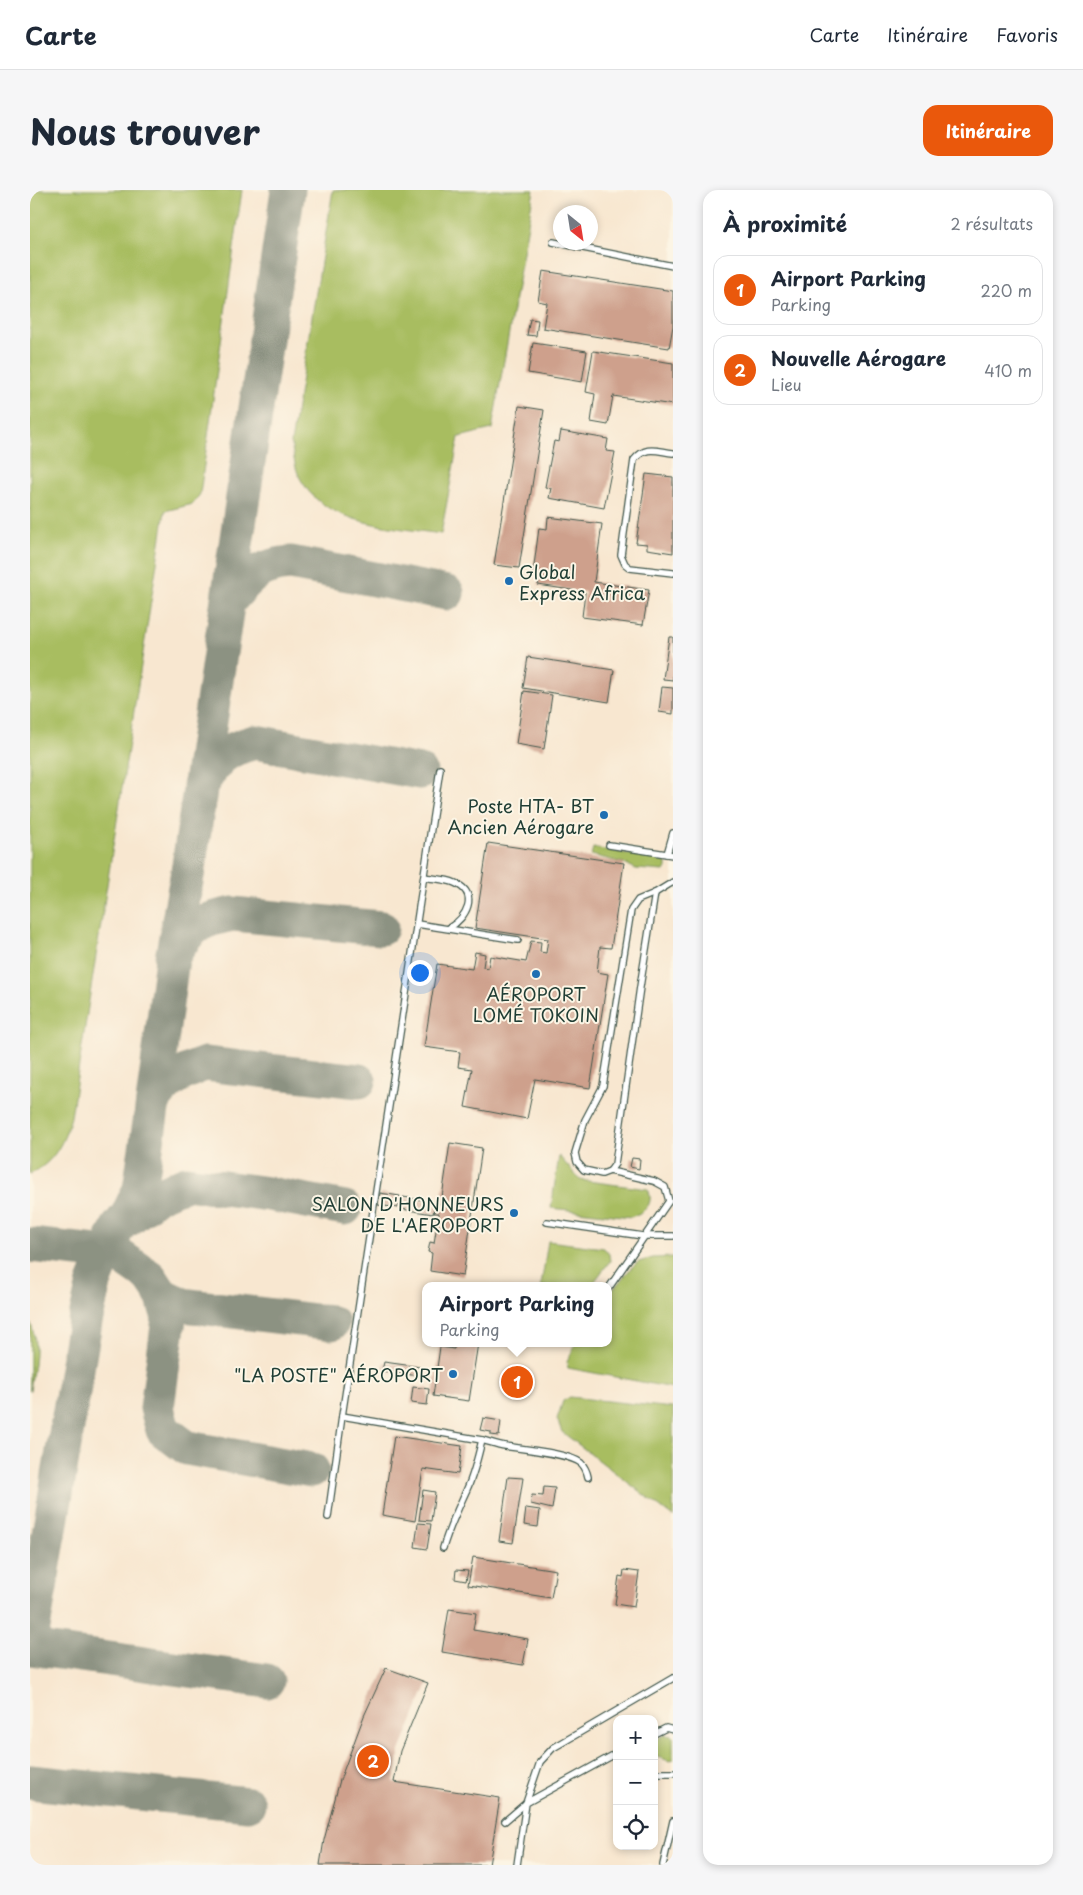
<!DOCTYPE html>
<html lang="fr">
<meta charset="utf-8">
<style>
body{margin:0;font-family:"Playpen Sans",sans-serif;background:#f6f6f7;color:#1f2937}
.controls{position:absolute;right:15px;bottom:15px;display:grid;overflow:hidden;border-radius:10px;box-shadow:0 2px 8px #0003}
.controls button{width:45px;height:45px;display:grid;place-items:center;padding:0;border:0;border-bottom:1px solid #e0e1e3;background:#fff;color:#1f2937;font:25px sans-serif}
.compass{position:absolute;left:523px;top:15px;width:45px;height:45px;border-radius:50%;background:#fff;box-shadow:0 2px 8px #0003;rotate:150deg}
.you{position:absolute;left:389px;top:782px;width:18px;height:18px;margin:-12px;border:4px solid #fff;border-radius:50%;background:#1a73e8;box-shadow:0 0 0 8px #1a73e833}
.badge{display:grid;place-items:center;width:32px;height:32px;border-radius:50%;background:#ea580c;color:#fff;font-size:16px;font-weight:700}
.pin{position:absolute;translate:-50% -50%;border:2px solid #fff;box-shadow:0 1px 5px #0006}
.popup{position:absolute;left:392px;top:1092px;width:190px;height:65px;box-sizing:border-box;display:grid;place-content:center;border-radius:10px;background:#fff;filter:drop-shadow(0 1px 4px #0005);font-size:16px;white-space:nowrap;color:#747a83}
.popup b{font-size:19px;color:#1f2937}
.popup::after{content:'';position:absolute;left:50%;top:100%;margin-left:-10px;border:10px solid transparent;border-top-color:#fff}
.list{margin:0;padding:0;list-style:none}
h2{display:flex;justify-content:space-between;align-items:center;height:65px;margin:0;padding:0 20px;font-size:21px}
h2 small{font-size:16px;font-weight:400;color:#747a83}
.list li{display:grid;grid-template-columns:32px 1fr auto;gap:15px;align-items:center;box-sizing:border-box;height:70px;margin:0 10px 10px;padding:0 10px;border:1px solid #e0e1e3;border-radius:15px}
.list b{display:block;font-size:19px;white-space:nowrap}
.list p{margin:0;font-size:16px;white-space:nowrap;color:#747a83}
.list em{font-size:16px;font-style:normal;color:#747a83}
.icon{flex:none;width:28px;height:28px;fill:none;stroke:currentColor;stroke-width:2;stroke-linecap:round;stroke-linejoin:round}
.map{position:relative;flex:none;width:643px;height:1675px;overflow:hidden;border-radius:15px}
header{display:flex;align-items:center;gap:30px;box-sizing:border-box;height:70px;padding:0 25px;background:#fff;border-bottom:1px solid #e0e1e3}
header strong{font-size:24px}
nav{display:flex;gap:28px;margin-inline-start:auto;font-size:18px}
.intro{display:flex;align-items:center;justify-content:space-between;box-sizing:border-box;height:120px;padding:0 30px}
h1{margin:0;font-size:35px}
.button{padding:12px 22px;border-radius:15px;background:#ea580c;color:#fff;font-size:18px;font-weight:700}
main{display:flex;gap:30px;padding:0 30px}
aside{flex:1;background:#fff;border-radius:15px;box-shadow:0 2px 8px #0003}
.map>svg:first-child{display:block}
</style>
<header>
<strong>Carte</strong>
<nav><a>Carte</a><a>Itinéraire</a><a>Favoris</a></nav>
</header>
<div class="intro"><h1>Nous trouver</h1><a class="button">Itinéraire</a></div>
<main>
<div class="map">
<svg width="643" height="1675" viewBox="0 0 643 1675">
<rect width="100%" height="100%" fill="#fcf5e5"/>
<filter id="ink" filterUnits="userSpaceOnUse"><feTurbulence type="fractalNoise" baseFrequency=".02" numOctaves="2"/><feDisplacementMap in="SourceGraphic" scale="10" xChannelSelector="R" yChannelSelector="G"/><feConvolveMatrix kernelMatrix="1 2 1 2 8 2 1 2 1" color-interpolation-filters="sRGB"/></filter>
<filter id="wash" filterUnits="userSpaceOnUse"><feTurbulence type="fractalNoise" baseFrequency=".0096" numOctaves="4" result="noise"/><feDisplacementMap in="SourceGraphic" scale="20" xChannelSelector="R" yChannelSelector="G"/><feGaussianBlur stdDeviation="1.12" result="paint"/><feColorMatrix in="noise" values="0 0 0 0 0 0 0 0 0 0 0 0 0 0 0 0 0 1.4 0 .05"/><feComposite in="paint" operator="in"/></filter>
<g filter="url(#wash)">
<rect width="100%" height="100%" fill="#f8e7d0"/>
<g fill="#a8bd61" stroke="#647d4a">
<path d="M 0,0 L 212,0 L 170,304 L 163,314 L 135,321 L 41,927 C 34,952 25,972 0,984 Z"/>
<path d="M 303,0 L 504,0 L 462,239 L 429,247 L 411,344 C 367,337 298,336 273,293 C 265,282 264,267 261,253 Z"/>
<polygon points="563,658 632,669 636,673 636,678 634,681 606,679 594,673 561,665"/>
<path d="M 529,966 L 550,990 L 618,999 C 625,1015 614,1022 601,1027 L 521,1018 Z"/>
<polygon points="518,1051 574,1058 579,1064 580,1071 561,1096 511,1096"/>
<polygon points="643,1067 643,1198 538,1178 537,1172 546,1153 578,1153 578,1105 602,1077 608,1072 623,1068"/>
<path d="M 0,1132 C 10,1154 3,1177 0,1201 Z"/>
<polygon points="540,1207 643,1218 643,1327 532,1242 527,1229 533,1211"/>
<polygon points="634,1545 643,1546 643,1570 640,1571 624,1566 624,1551"/>
</g>
<g fill="none" stroke-linecap="round" stroke-linejoin="round">
<g stroke="#8c9282" stroke-width="35">
<path d="M 198,412 C 219,388 228,375 261,373 L 417,403"/>
<path d="M 170,596 C 188,568 192,561 225,552 L 390,582"/>
<path d="M 142,768 C 158,738 169,730 203,724 L 351,738"/>
<path d="M 123,912 C 136,891 152,882 175,874 L 329,891"/>
<polyline points="97,1030 127,1006 156,993 239,1004 315,1018"/>
<polyline points="0,1055 87,1064 120,1087 132,1105 139,1128 127,1218 133,1240 157,1258 282,1280"/>
<polyline points="132,1105 153,1115 302,1133"/>
<polyline points="0,1456 55,1132 64,1093 76,1063 88,1037 97,1026 110,999 123,912 142,769 159,675 258,0"/>
<polyline points="0,1458 237,1491"/>
<polyline points="0,1592 218,1614"/>
</g>
</g>
<g id="blocks">
<g fill="#cea08c">
<polygon points="513,81 643,101 643,136 639,158 513,138 517,113 508,111"/>
<polygon points="500,129 508,130 506,146 497,145"/>
<polygon points="503,153 557,161 552,192 498,183"/>
<polygon points="563,161 643,173 643,215 583,206 578,235 561,232 565,204 556,202"/>
<polygon points="489,216 514,220 489,378 464,375"/>
<polygon points="531,241 578,249 576,261 585,262 574,318 519,308 521,298 515,297 524,251 529,252"/>
<polygon points="616,284 643,287 643,363 617,359 617,354 606,353"/>
<polygon points="518,327 572,334 564,392 619,400 613,435 552,427 555,402 508,395 510,384 503,383 509,338 517,339"/>
<polygon points="639,447 643,447 643,490 633,489"/>
<polygon points="498,467 584,480 579,512 493,498"/>
<polygon points="632,497 643,498 643,524 629,522"/>
<polygon points="494,501 522,505 514,559 486,554"/>
<polygon points="458,653 594,673 581,758 570,757 567,782 578,784 560,898 505,889 497,929 435,917 442,879 428,877 430,862 394,857 407,774 442,779 445,762 455,764 453,777 458,778 460,766 496,772 501,751 511,752 510,762 516,763 518,749 445,738"/>
<polygon points="420,953 452,958 433,1086 400,1081 402,1063 398,1062 400,1052 404,1053 409,1023 404,1023 406,1013 411,1014"/>
<polygon points="602,968 610,969 609,979 600,977"/>
<polygon points="350,1003 370,1006 368,1018 348,1015"/>
<polygon points="373,1007 405,1012 403,1024 371,1019"/>
<polygon points="425,1153 448,1153 439,1211 403,1206 410,1157 424,1159"/>
<polygon points="354,1172 390,1177 389,1186 352,1181"/>
<polygon points="383,1197 399,1199 397,1215 381,1213"/>
<polygon points="453,1228 471,1231 469,1246 461,1245 461,1242 450,1240"/>
<polygon points="364,1246 432,1256 428,1284 393,1279 385,1331 352,1325"/>
<polygon points="478,1287 493,1288 483,1353 469,1351"/>
<polygon points="514,1297 525,1298 522,1319 501,1314 502,1305 513,1306"/>
<polygon points="393,1300 405,1302 401,1331 389,1330"/>
<polygon points="496,1318 510,1320 508,1337 494,1335"/>
<polygon points="388,1333 401,1334 397,1359 385,1357"/>
<polygon points="443,1367 526,1380 521,1408 438,1395"/>
<polygon points="426,1380 438,1381 436,1391 425,1389"/>
<polygon points="594,1380 609,1382 604,1417 585,1414 589,1386 593,1387"/>
<polygon points="419,1419 446,1423 443,1440 498,1449 493,1475 412,1462"/>
<polygon points="356,1478 398,1493 370,1561 364,1592 470,1608 459,1675 290,1675 294,1650 310,1590 334,1526"/>
</g>
</g>
</g>
<g filter="url(#ink)">
<use href="#blocks" fill-opacity="0" stroke="#40564b" stroke-width="1"/>
<g fill="none" stroke-linecap="round" stroke-linejoin="round">
<g stroke="#40564b" stroke-width="8">
<g id="service">
<polyline points="523,52 643,76"/>
<path d="M 643,263 C 626,261 616,255 604,270 L 591,365 L 595,374 L 600,378 L 643,383"/>
<polyline points="579,655 643,665"/>
<polyline points="637,664 643,643"/>
<path d="M 394,687 C 404,689 416,689 425,693 C 450,704 436,728 419,738"/>
<polyline points="387,734 488,750"/>
<polyline points="580,981 585,974 610,797 625,703"/>
<polyline points="517,1032 613,1046 643,1046"/>
<polyline points="578,1099 639,1011 635,997 624,991 580,981 572,984 554,980 547,972 545,963 555,930 573,896 601,720 608,710 625,703 643,692"/>
<path d="M 312,1226 L 452,1250 C 460,1252 467,1255 475,1256 C 492,1259 538,1263 551,1273 C 555,1277 557,1282 558,1287"/>
<polyline points="298,1327 312,1226 410,579"/>
<path d="M 413,1358 C 419,1337 428,1319 437,1299 C 444,1284 448,1267 452,1250"/>
<polyline points="624,1544 636,1538 643,1540"/>
<polyline points="624,1583 643,1583"/>
<polyline points="475,1631 496,1613 510,1572 523,1558 643,1488"/>
<polyline points="487,1675 496,1613 587,1563"/>
<polyline points="633,1675 643,1631"/>
</g>
</g>
<use href="#service" stroke="#fff" stroke-width="5.5"/>
</g>
</g>
<g fill="#1f6fb2" stroke="#fcf5e5" stroke-width="2">
<circle cx="479" cy="391" r="5"/>
<circle cx="574" cy="625" r="5"/>
<circle cx="506" cy="784" r="5"/>
<circle cx="484" cy="1023" r="5"/>
<circle cx="423" cy="1184" r="5"/>
</g>
<g text-anchor="middle" dominant-baseline="central" stroke-width="4" stroke-linejoin="round" paint-order="stroke">
<g font-size="18" fill="#1f3d34" stroke="#fcf5e5" text-anchor="end">
<text x="489" y="381" text-anchor="start">Global<tspan x="489" dy="21">Express Africa</tspan></text>
<text x="564" y="615">Poste HTA- BT<tspan x="564" dy="21">Ancien Aérogare</tspan></text>
<text x="506" y="803" text-anchor="middle">AÉROPORT<tspan x="506" dy="21">LOMÉ TOKOIN</tspan></text>
<text x="474" y="1013">SALON D'HONNEURS<tspan x="474" dy="21">DE L'AEROPORT</tspan></text>
<text x="413" y="1184">"LA POSTE" AÉROPORT</text>
</g>
</g>
</svg>
<div class="controls">
<button>+</button>
<button>−</button>
<button><svg class="icon" aria-label="locate" viewBox="0 0 24 24"><circle cx="12" cy="12" r="6"/><path d="M12 2v4M12 18v4M2 12h4M18 12h4"/></svg></button>
</div>
<svg class="compass" viewBox="-18 -18 36 36"><path d="M0-13l5 13h-10z" fill="#e53935"/><path d="M0 13l5-13h-10z" fill="#747a83"/></svg>
<div class="you"></div>
<div class="pin badge" style="left:487px;top:1192px">1</div>
<div class="popup"><b>Airport Parking</b>Parking</div>
<div class="pin badge" style="left:343px;top:1571px">2</div>
</div>
<aside>
<h2>À proximité<small>2 résultats</small></h2>
<ul class="list">
<li><span class="badge">1</span><div><b>Airport Parking</b><p>Parking</p></div><em>220 m</em></li>
<li><span class="badge">2</span><div><b>Nouvelle Aérogare</b><p>Lieu</p></div><em>410 m</em></li>
</ul>
</aside>
</main>
